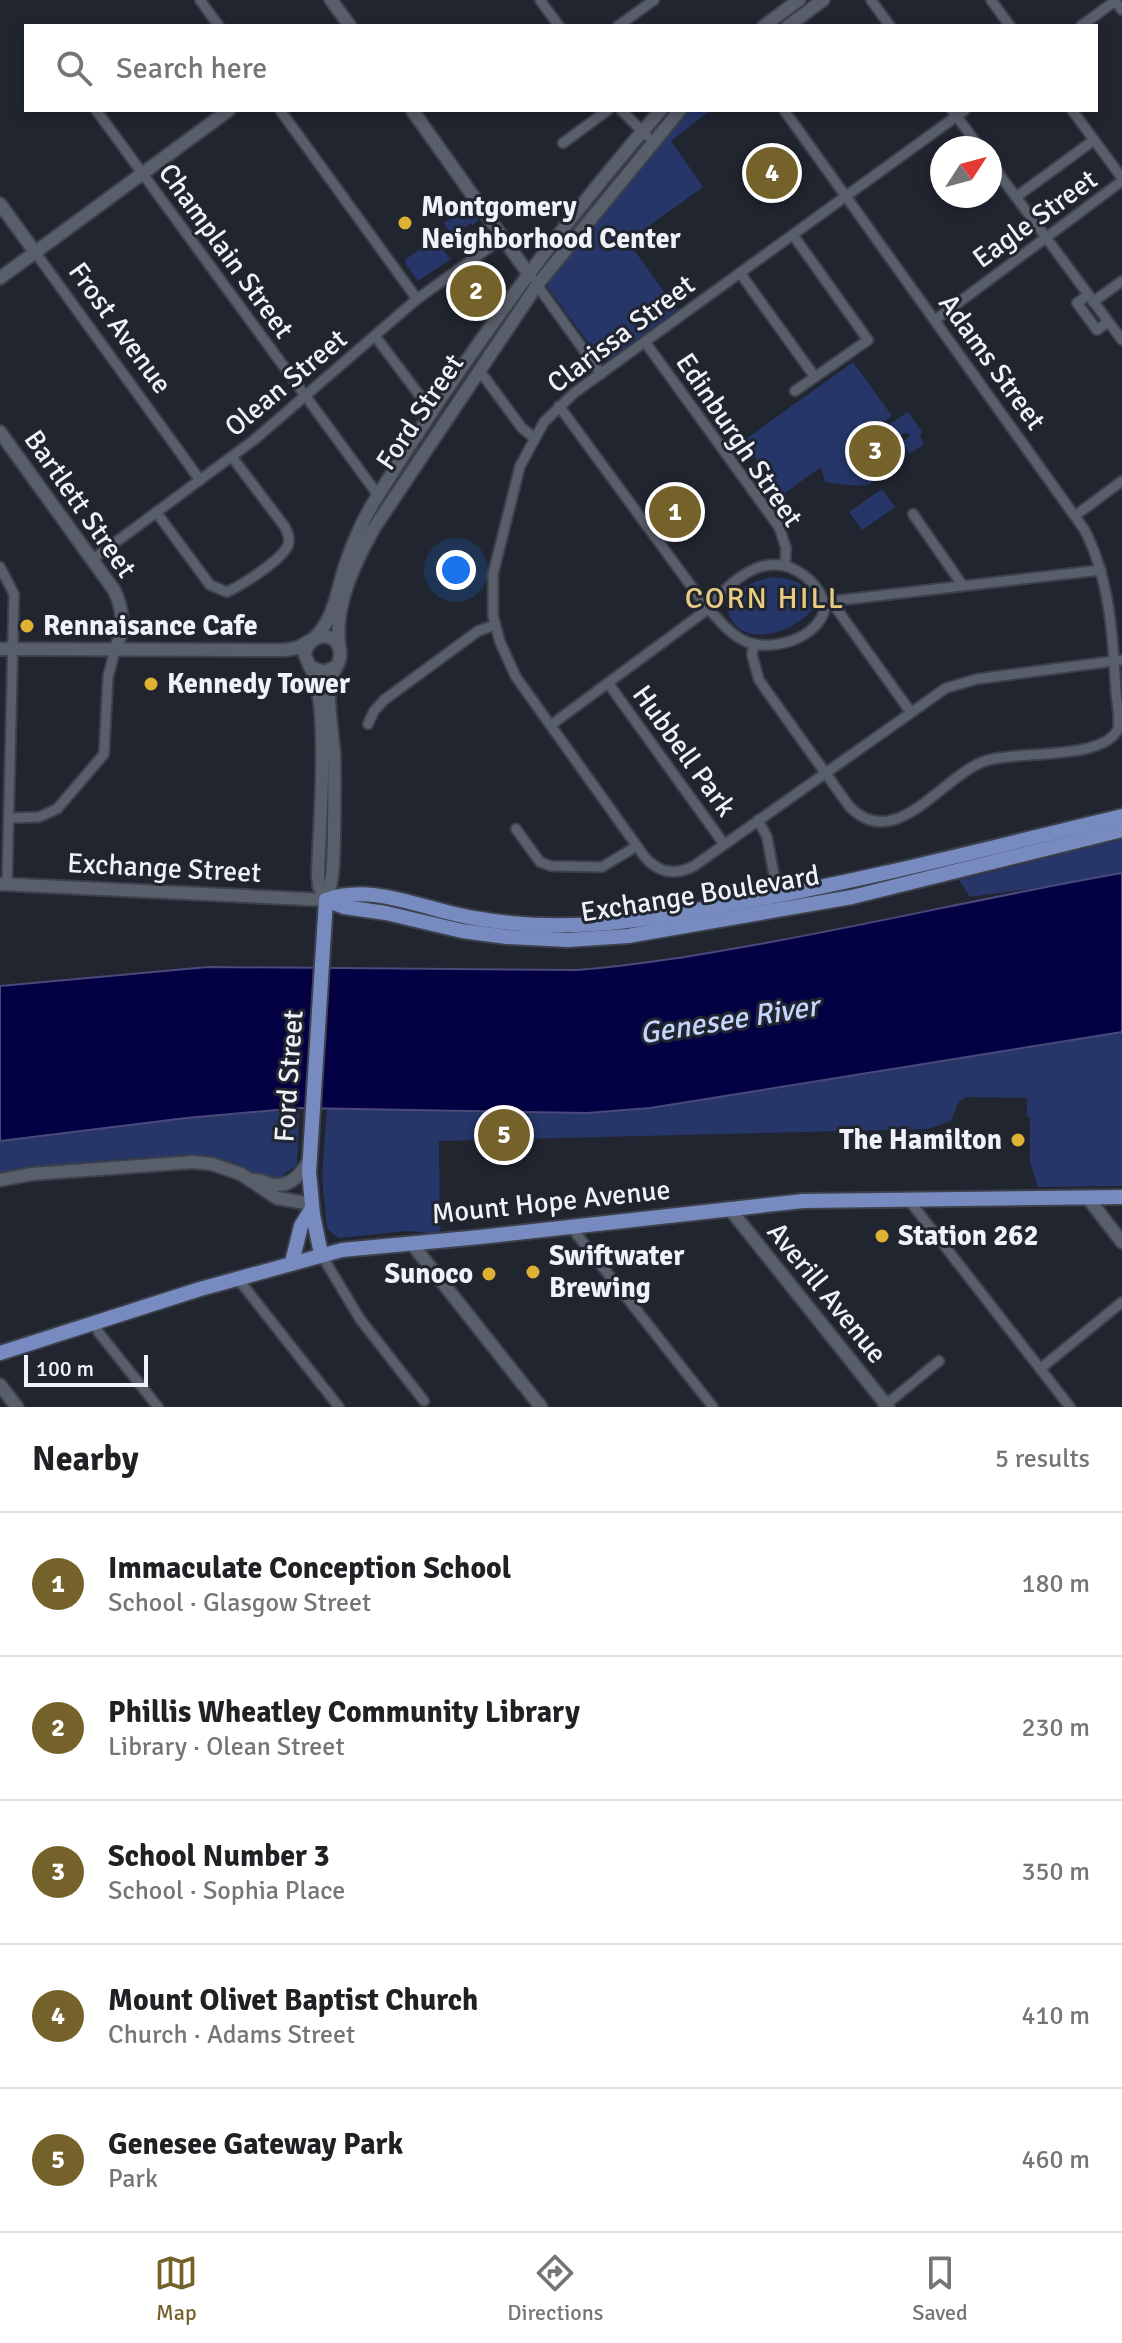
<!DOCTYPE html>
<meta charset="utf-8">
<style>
body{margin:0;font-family:Signika,sans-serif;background:#f2f2f2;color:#202124}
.compass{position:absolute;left:930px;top:136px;width:72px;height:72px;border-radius:50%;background:#fff;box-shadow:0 4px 12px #0003;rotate:54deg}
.scale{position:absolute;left:24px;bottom:20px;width:124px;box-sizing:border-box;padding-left:8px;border:4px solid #eff2f9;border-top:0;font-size:22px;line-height:28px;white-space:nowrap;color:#eff2f9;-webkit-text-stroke:6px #212530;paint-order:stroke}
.you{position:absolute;left:456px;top:570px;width:28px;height:28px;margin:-20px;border:6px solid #fff;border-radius:50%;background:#1a73e8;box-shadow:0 0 0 12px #1a73e833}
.badge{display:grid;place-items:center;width:52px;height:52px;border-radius:50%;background:#75622b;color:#fff;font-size:26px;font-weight:700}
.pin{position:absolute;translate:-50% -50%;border:4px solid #fff;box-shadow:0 2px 8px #0006}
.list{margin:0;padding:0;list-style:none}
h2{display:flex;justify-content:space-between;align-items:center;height:104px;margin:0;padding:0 32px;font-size:34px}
h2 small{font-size:26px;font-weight:400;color:#757577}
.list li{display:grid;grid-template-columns:52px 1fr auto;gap:24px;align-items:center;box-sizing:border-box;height:144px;padding:0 32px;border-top:2px solid #e0e0e0}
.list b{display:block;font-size:30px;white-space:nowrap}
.list p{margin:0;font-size:26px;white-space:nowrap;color:#757577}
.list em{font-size:26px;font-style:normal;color:#757577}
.icon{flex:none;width:44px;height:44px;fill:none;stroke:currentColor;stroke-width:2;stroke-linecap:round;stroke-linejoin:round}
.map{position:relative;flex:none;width:1122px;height:1407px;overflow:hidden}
.search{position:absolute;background:#fff;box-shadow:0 4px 12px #0003;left:24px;right:24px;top:24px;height:88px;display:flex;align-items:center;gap:20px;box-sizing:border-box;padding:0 28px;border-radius:0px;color:#757577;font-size:30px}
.sheet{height:824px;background:#fff}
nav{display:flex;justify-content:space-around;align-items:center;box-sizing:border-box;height:112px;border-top:2px solid #e0e0e0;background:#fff;font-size:22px;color:#757577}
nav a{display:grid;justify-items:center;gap:4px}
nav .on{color:#75622b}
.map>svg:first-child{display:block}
</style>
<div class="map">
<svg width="1122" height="1407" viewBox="0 0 1122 1407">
<rect width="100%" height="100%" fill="#212530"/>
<g fill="#263668">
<polygon points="687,110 711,110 671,141 703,187 639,233 644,241 632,247 677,310 608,360 601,360 548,288 547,280"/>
<polygon points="469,206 479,220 473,225 471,223 452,236 444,223"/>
<polygon points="434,240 451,259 418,281 405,263 406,259"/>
<path d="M 853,362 L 892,416 L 866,435 L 869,437 C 884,491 878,489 825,482 L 821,467 L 782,495 L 743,441 Z"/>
<polygon points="908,412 922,432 920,437 924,444 909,454 902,442 911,435 904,433 892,443 881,442 876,433"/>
<polygon points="882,489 895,507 862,530 849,512"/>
<path d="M 773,577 C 793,579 813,584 814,608 C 794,633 740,651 728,612 C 737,588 748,582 773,577 Z"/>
<polygon points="1122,839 1122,876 970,897 959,880"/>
<polygon points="1122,1032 1122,1186 1038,1187 1030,1162 1030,1117 1027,1117 1027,1098 967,1097 959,1101 951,1121 928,1129 439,1141 440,1234 407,1231 339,1238 327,1229 322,1177 327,1108 587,1113 650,1108"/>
<polygon points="299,1108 297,1165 283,1175 287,1180 274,1181 233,1164 201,1156 122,1159 0,1172 0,1141 186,1118"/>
</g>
<path fill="#040044" stroke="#4a497a" stroke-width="2" d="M 1122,873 L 1122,1032 L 650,1108 L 587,1113 L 299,1108 L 186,1118 L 0,1141 L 0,986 L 208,967 L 577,970 C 644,965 709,953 776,941 C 891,920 1006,893 1122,873 Z"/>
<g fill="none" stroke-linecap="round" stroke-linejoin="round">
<g stroke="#3c404a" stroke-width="13">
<g id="street">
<polyline points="200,0 219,26"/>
<polyline points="540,0 559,26"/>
<polyline points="871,0 890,26"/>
<polyline points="991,0 1010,26"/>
<polyline points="1114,0 1122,10"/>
<polyline points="618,26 654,0"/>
<polyline points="1081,26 1115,1"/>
<polyline points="96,110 378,495"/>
<polyline points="280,110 417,299"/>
<polyline points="621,110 647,136"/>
<polyline points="952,110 980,148"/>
<path d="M 965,110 L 574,393 L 544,422 L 520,466 L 493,574 L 493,616 L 500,642 L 516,677 L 644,856 C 658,873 675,876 694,866 L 946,688 L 977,679 L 1122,660"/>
<polyline points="1072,110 1122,178"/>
<polyline points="563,143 608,110"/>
<polyline points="990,162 1122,340"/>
<polyline points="1016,197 1094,140"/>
<polyline points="793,235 868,340 795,391"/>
<polyline points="35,252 200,480"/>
<polyline points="740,273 815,377"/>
<polyline points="537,285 601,374"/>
<polyline points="1088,295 1077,303 1097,330 1108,322"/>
<polyline points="1093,302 1122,281"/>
<polyline points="935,320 1122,181"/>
<polyline points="375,336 433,413"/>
<polyline points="645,342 779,527 786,548 785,566"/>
<polyline points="479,370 522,428 533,437"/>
<path d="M 156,512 L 210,585 L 227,592 C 242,585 282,560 288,545 C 290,538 288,534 285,527 L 232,457"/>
<polyline points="913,514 963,586"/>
<polyline points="1076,515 1122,481"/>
<polyline points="93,559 254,440 417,299 504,237"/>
<polyline points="0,567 14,594 7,885"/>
<polyline points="831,601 910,711"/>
<polyline points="824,602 1101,570"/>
<path d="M 754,644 L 752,655 L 759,680 L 849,806 C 895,855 943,775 985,761 C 1017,750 1103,761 1118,729 C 1120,717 1117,704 1116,692 C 1113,638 1110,578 1084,529 L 784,110"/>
<polyline points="608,683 724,844"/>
<polyline points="368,724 374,711 384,700 478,631 495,625"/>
<path d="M 551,725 L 708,609 C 732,579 767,547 805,576 C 815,584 823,595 825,608 C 819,638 773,652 747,642 C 731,636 720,620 708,609 L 559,406"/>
<polyline points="10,818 39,817 57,809 104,754 108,677 115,650"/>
<polyline points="758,820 767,837 778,897"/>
<polyline points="516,829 540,862 551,866 602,867 637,846"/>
<polyline points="908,1199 1070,1407"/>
<polyline points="571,1227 713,1407"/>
<polyline points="321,1254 360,1319 424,1401"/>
<polyline points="238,1279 339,1407"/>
<polyline points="95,1323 99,1333 158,1407"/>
<polyline points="1040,1369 1122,1302"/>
<polyline points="883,1407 939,1361"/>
</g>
</g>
<g stroke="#3c404a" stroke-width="16">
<g id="secondary">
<polyline points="331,0 350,26"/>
<polyline points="764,26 799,0"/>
<polyline points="788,26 823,0"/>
<polyline points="412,110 530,276"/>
<polyline points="0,204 35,252"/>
<polyline points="0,278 229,110"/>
<path d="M 0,432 L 114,590 C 124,610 124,631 115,650"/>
<path d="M 313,639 C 335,620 337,589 346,563 C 354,540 364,517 377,497 C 462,361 556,230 661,110"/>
<polyline points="0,649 284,650 297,648 311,640"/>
<path d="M 340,651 C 332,609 354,564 374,528 L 537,285 L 680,110"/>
<path d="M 310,667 C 331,699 319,831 318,875 L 319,886 L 326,900"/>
<polyline points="0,884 326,900"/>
<path d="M 326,900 C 334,880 333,860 334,839 C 334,811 335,782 334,753 C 332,731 328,708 329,686 C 329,673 342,665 340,652 C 337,628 307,634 305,655 L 310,667 L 324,672 L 337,666"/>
<polyline points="0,1180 32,1174 193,1162 212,1164 241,1174 277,1198 312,1204"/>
<path d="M 252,1180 C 259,1179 263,1182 270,1184 C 290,1189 302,1174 310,1158"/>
<polyline points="1087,1197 1122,1242"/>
<polyline points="729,1208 888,1407"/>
<polyline points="412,1244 541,1407"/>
<polyline points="0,1385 17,1407"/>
</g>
</g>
<g stroke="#3c404a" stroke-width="18">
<g id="primary">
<polyline points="326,900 344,907 386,913 462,931 507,937 568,940 628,936 852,897 1122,830"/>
<path d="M 326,900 C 373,882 427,911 474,918 C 514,925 554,927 595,924 C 637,922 679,913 720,906 C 856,883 989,848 1122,816"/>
<polyline points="321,1254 313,1215 309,1172 326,900"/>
<polyline points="292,1262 301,1226 312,1208"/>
<polyline points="0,1353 200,1289 342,1250 480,1237 803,1201 1122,1197"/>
</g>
</g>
<use href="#street" stroke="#595e6b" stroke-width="9"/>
<use href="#secondary" stroke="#595e6b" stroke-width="12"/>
<use href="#primary" stroke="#778bc1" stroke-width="14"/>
</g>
<g fill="#deb133" stroke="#212530" stroke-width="3">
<circle cx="405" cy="223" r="8"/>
<circle cx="27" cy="626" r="8"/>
<circle cx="151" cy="684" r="8"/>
<circle cx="1018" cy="1140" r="8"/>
<circle cx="882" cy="1236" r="8"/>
<circle cx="533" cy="1272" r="8"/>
<circle cx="489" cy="1274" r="8"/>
</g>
<g text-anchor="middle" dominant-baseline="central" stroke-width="6" stroke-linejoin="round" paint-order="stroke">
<g font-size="28" font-weight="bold" fill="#eff2f9" stroke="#212530" text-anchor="start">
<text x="421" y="207">Montgomery<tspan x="421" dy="32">Neighborhood Center</tspan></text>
<text x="43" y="626">Rennaisance Cafe</text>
<text x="167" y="684">Kennedy Tower</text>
<text x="1002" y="1140" text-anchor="end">The Hamilton</text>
<text x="898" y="1236">Station 262</text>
<text x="549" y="1256">Swiftwater<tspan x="549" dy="32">Brewing</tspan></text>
<text x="473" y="1274" text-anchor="end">Sunoco</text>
</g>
<g font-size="28" fill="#eff2f9" stroke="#212530">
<text transform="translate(1035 219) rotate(-36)">Eagle Street</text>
<text transform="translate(226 251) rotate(54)">Champlain Street</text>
<text transform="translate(120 328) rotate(54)">Frost Avenue</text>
<text transform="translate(621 334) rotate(-37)">Clarissa Street</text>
<text transform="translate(992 362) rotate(54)">Adams Street</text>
<text transform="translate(286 383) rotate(-40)">Olean Street</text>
<text transform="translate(420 412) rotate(-56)">Ford Street</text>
<text transform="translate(739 440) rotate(56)">Edinburgh Street</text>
<text transform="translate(80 504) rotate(55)">Bartlett Street</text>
<text transform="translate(684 751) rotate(54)">Hubbell Park</text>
<text transform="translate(164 868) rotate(3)">Exchange Street</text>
<text transform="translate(700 894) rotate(-9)">Exchange Boulevard</text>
<text transform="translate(289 1076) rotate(-86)">Ford Street</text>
<text transform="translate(551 1202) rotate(-6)">Mount Hope Avenue</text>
<text transform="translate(827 1293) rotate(51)">Averill Avenue</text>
</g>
<g font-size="30" letter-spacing="2" fill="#eacc81" stroke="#212530">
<text x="765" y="598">CORN HILL</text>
</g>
<g font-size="30" font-style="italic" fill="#c3d4fe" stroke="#212530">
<text transform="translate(729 1020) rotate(-9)">Genesee River</text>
</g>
</g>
</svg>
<svg class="compass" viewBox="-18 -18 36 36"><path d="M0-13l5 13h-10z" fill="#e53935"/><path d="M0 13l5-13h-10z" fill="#757577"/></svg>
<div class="scale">100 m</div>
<div class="you"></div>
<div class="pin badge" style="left:675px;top:512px">1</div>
<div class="pin badge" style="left:476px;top:291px">2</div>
<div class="pin badge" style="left:875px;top:451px">3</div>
<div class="pin badge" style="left:772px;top:173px">4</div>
<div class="pin badge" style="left:504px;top:1135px">5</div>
<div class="search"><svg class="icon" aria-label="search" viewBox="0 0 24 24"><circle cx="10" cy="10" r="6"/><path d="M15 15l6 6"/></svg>Search here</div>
</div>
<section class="sheet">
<h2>Nearby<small>5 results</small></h2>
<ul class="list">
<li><span class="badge">1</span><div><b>Immaculate Conception School</b><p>School · Glasgow Street</p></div><em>180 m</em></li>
<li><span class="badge">2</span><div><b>Phillis Wheatley Community Library</b><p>Library · Olean Street</p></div><em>230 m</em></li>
<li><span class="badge">3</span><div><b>School Number 3</b><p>School · Sophia Place</p></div><em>350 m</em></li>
<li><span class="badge">4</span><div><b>Mount Olivet Baptist Church</b><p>Church · Adams Street</p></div><em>410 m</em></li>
<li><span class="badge">5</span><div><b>Genesee Gateway Park</b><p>Park</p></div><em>460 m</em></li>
</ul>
</section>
<nav>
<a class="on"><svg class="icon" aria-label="map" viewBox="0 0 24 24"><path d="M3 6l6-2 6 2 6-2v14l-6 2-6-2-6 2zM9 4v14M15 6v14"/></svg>Map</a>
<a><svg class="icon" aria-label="directions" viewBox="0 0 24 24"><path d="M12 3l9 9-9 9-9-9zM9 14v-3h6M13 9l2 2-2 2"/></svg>Directions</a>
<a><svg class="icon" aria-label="saved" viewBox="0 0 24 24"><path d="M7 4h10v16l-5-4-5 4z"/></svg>Saved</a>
</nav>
